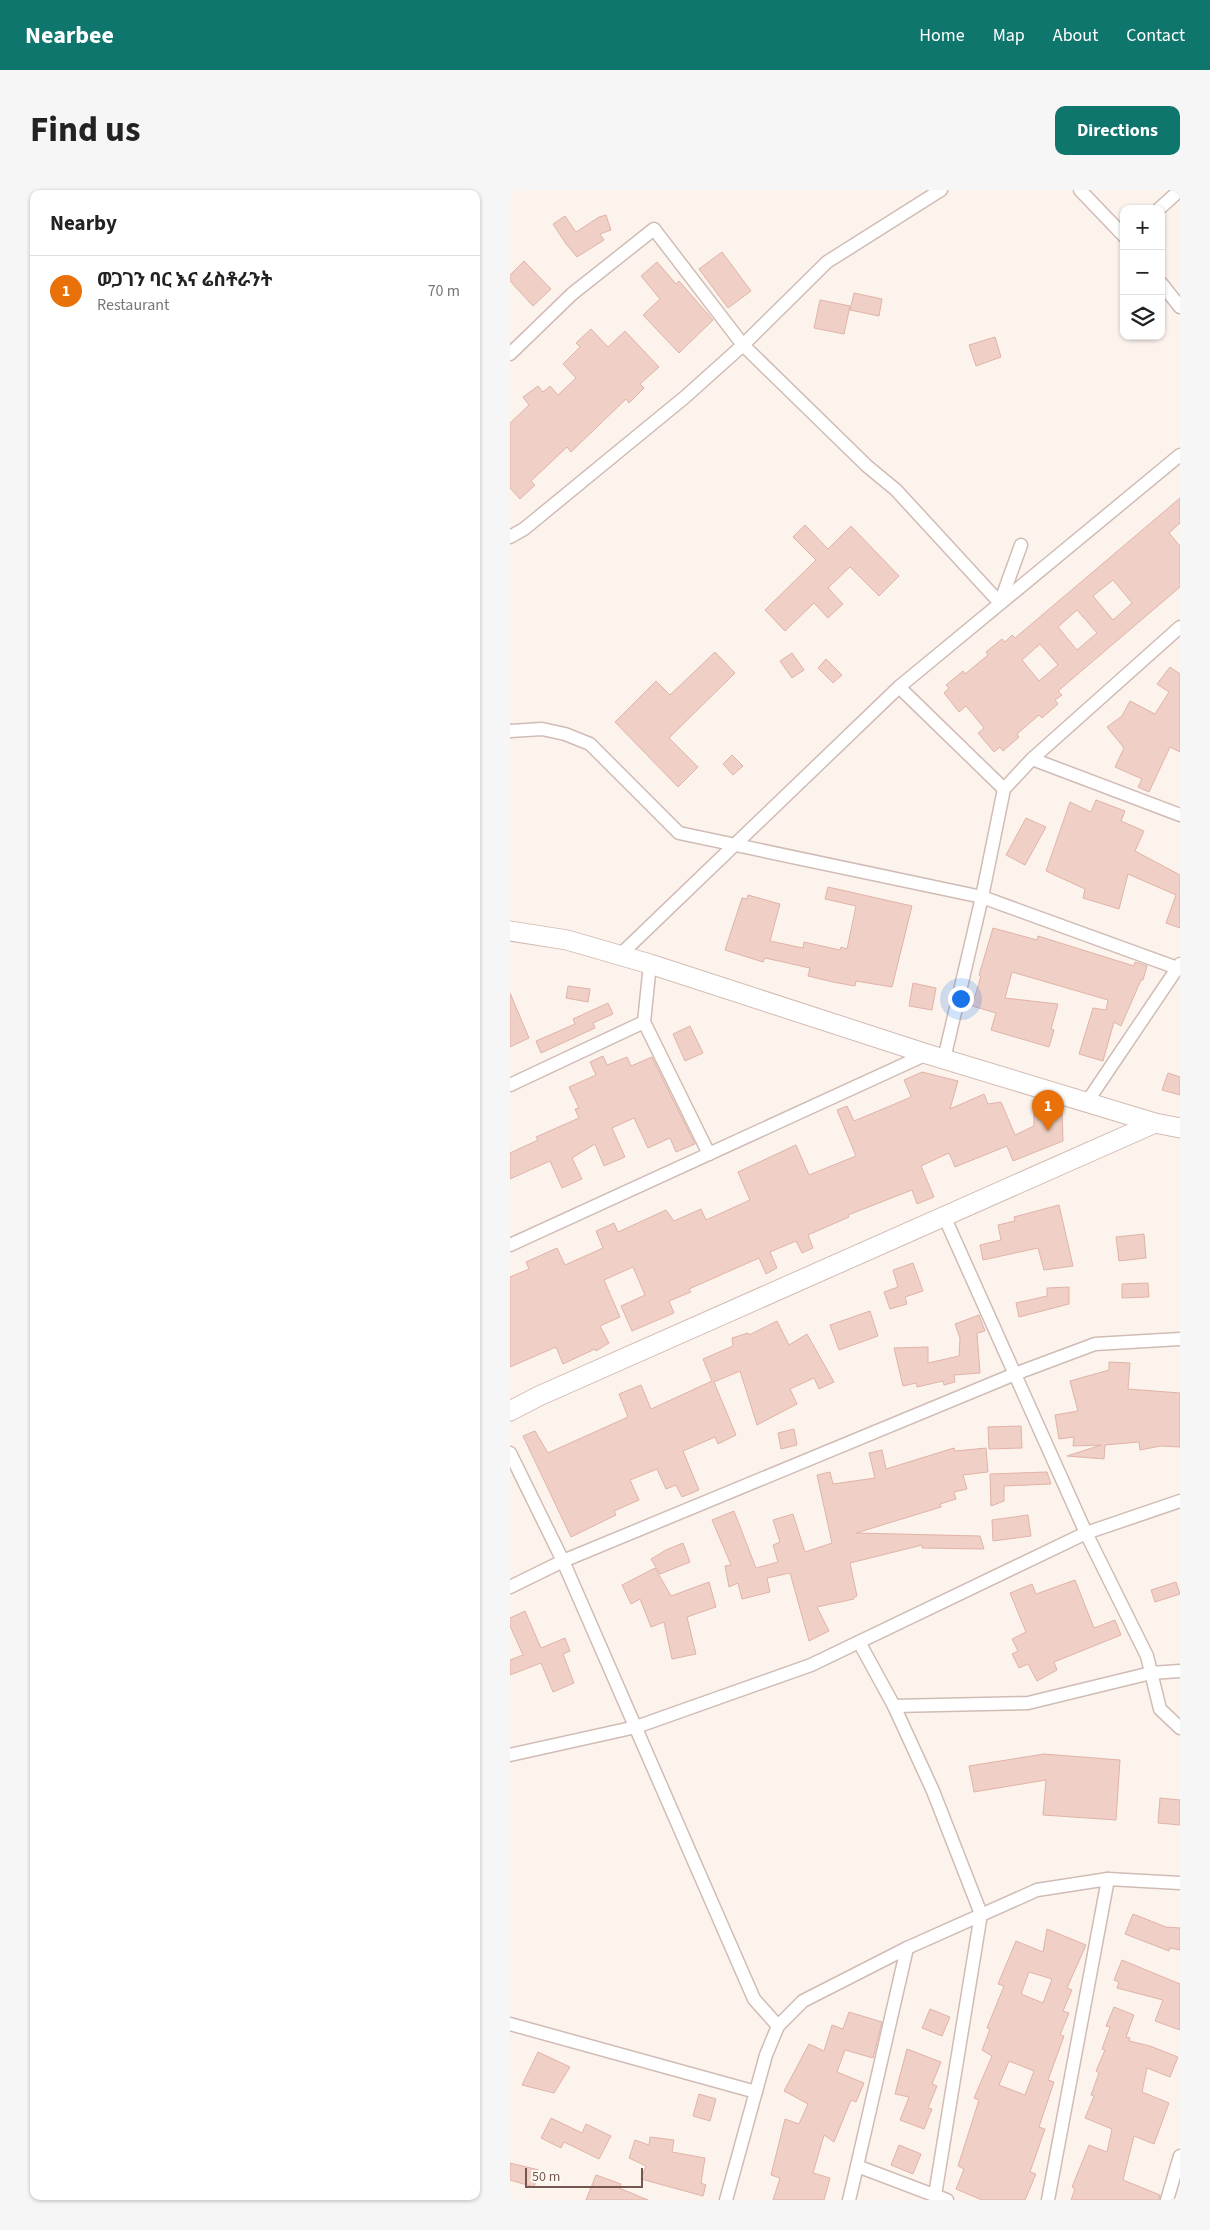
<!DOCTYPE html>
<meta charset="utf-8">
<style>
body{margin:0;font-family:"Source Sans 3","Noto Sans Ethiopic",sans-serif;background:#f6f6f6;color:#222}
.controls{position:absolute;right:15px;top:15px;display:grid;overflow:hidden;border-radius:10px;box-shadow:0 1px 4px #0004}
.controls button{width:45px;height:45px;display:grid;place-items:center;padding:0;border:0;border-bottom:1px solid #e0e0e0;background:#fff;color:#222;font:25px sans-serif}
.scale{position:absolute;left:15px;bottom:12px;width:118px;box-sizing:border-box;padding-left:5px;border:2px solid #765750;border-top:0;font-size:14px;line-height:18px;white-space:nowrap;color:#765750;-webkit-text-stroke:4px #fef8f3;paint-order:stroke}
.you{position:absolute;left:450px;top:808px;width:18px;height:18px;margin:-12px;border:4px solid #fff;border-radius:50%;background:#1a73e8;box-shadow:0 0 0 8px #1a73e833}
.badge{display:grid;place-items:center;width:32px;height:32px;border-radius:50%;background:#0f766e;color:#fff;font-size:16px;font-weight:700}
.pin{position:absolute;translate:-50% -41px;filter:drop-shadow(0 1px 2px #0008)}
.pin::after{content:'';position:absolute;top:26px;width:18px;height:15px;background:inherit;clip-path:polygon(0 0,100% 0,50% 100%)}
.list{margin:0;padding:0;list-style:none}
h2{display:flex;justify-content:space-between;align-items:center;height:65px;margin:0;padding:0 20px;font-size:21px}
h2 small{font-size:16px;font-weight:400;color:#767676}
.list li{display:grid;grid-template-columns:32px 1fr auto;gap:15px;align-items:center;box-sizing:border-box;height:70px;padding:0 20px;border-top:1px solid #e0e0e0}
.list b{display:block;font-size:19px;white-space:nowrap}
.list p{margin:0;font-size:16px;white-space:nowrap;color:#767676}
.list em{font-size:16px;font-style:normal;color:#767676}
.icon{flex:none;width:28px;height:28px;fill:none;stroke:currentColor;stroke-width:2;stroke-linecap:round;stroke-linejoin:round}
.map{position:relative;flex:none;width:670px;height:2010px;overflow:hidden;border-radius:10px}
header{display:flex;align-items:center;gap:30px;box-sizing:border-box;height:70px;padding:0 25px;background:#0f766e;color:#fff}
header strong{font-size:24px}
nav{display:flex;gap:28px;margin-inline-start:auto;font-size:18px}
.intro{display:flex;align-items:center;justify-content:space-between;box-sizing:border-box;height:120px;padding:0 30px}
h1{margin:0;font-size:35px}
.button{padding:12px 22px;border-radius:10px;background:#0f766e;color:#fff;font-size:18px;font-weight:700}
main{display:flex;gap:30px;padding:0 30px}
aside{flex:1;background:#fff;border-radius:10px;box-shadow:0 1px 4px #0004}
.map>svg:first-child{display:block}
</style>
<header>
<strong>Nearbee</strong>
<nav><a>Home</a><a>Map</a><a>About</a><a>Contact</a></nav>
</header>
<div class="intro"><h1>Find us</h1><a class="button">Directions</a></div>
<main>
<aside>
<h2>Nearby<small></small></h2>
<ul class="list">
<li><span class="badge" style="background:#e8710a">1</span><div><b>ወጋገን ባር እና ሬስቶራንት</b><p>Restaurant</p></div><em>70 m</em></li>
</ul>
</aside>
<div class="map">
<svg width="670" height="2010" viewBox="0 0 670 2010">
<rect width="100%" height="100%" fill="#fcf3ed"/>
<g fill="#efcfc6" stroke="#e1b3a8" fill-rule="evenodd">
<polygon points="96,25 101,40 90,44 94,50 67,67 56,54 43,34 55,26 66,42 89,27"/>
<polygon points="212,62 241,101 218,118 189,79"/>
<polygon points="14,71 41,99 23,116 0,91 0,85"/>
<polygon points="147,72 166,94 169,91 203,130 169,163 133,125 150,109 131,86"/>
<polygon points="344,103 372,109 369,126 340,120"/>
<polygon points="310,110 340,116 334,144 304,138"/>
<polygon points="81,139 98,157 115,141 149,177 130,194 134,198 119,213 116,209 61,262 57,257 21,291 25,295 10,309 0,298 0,233 19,215 13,207 28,196 33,202 40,196 48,205 66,188 53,174 70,157 66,153"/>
<polygon points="485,147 491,167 466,176 459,155"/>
<path d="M 670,308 L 670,333 L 659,343 L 670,356 L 670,397 L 548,501 L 552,505 L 545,510 L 548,514 L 532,528 L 529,525 L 507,544 L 509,547 L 493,561 L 490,557 L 484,562 L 468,543 L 474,538 L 456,516 L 449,522 L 434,503 L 439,498 L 436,495 L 453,481 L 455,484 L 478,465 L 476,462 L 492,449 L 495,452 L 502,445 L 505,448 ZM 603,390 L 622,413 L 603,430 L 583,406 ZM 567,420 L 587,443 L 567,460 L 548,437 ZM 530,454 L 548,475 L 529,491 L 512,470 Z"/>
<polygon points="295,335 318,359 341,336 389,386 369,406 340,377 318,398 333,414 318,428 304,413 275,441 255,420 306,370 283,347"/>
<polygon points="205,462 225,483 159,548 188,577 168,597 105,532 146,491 160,505"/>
<polygon points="282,463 294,480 282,488 270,471"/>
<polygon points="316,469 332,485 323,493 308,478"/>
<polygon points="660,477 670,484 670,562 660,557 639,602 628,597 632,589 605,577 614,558 597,537 612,526 620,511 645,524 659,502 647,494"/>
<polygon points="222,565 233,576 223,585 213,574"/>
<polygon points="586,610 615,621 611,631 634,641 625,661 670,685 670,738 656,733 666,705 618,684 609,719 573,708 575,699 536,681 560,612 581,622"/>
<polygon points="516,628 536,637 515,675 496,665"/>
<polygon points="318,697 402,716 382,797 346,791 345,796 323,792 298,786 300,778 255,768 253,772 215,760 232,708 237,709 238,705 270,714 260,751 293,758 294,752 330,760 331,757 337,759 346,716 315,709"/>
<polygon points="483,738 527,750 528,746 624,776 625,772 637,776 633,790 631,790 611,836 604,832 593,871 569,864 583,818 596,820 598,810 502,782 495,808 548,814 541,839 544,840 539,857 481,840 486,823 462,816 471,786 469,785"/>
<polygon points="403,793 426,798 422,820 399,816"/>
<polygon points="58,796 80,799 78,812 56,808"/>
<polygon points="0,803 19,848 0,857"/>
<polygon points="98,813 103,824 83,833 85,838 31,863 26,851 65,834 63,829"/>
<polygon points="180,836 193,863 175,871 163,844"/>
<polygon points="93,866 97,875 117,867 121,876 142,867 185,954 166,962 160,948 138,958 124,928 102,938 115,967 94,976 85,954 62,968 72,989 52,998 40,971 0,989 0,963 28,950 26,947 69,928 65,919 69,918 59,897 86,885 80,872"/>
<polygon points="412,882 448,891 440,919 474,904 478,914 491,912 505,945 524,936 524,922 552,921 553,951 503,971 497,956 445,977 439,963 411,976 424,1007 407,1014 402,1000 338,1025 339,1027 298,1045 303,1058 292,1063 286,1051 260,1062 267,1078 256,1084 249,1068 179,1099 181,1102 159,1111 164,1123 122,1141 111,1116 135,1105 123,1077 94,1090 110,1127 90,1136 99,1153 86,1161 85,1159 53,1174 46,1157 0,1177 0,1087 19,1079 16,1072 47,1058 55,1075 93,1058 86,1041 104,1033 108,1042 156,1020 164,1031 191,1019 196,1030 240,1010 228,982 286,955 299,985 346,966 327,920 337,916 344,931 399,908 401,906 394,890"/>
<polygon points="658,883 670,887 670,905 652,900"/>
<polygon points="549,1015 563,1076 534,1080 528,1058 473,1070 470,1055 491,1050 488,1035 505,1031 504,1027"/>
<polygon points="634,1044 636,1068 609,1071 606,1047"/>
<polygon points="403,1073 413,1101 395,1107 397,1114 380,1119 374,1102 388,1097 383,1080"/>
<polygon points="638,1093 639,1107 612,1108 612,1094"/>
<polygon points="559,1097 559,1114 509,1127 506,1113 537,1106 537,1098"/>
<polygon points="360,1121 368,1146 329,1160 320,1135"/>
<polygon points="469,1125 475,1141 467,1143 470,1183 444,1185 445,1192 434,1195 433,1191 407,1197 406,1193 393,1196 384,1158 418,1157 418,1173 449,1166 450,1148 445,1134"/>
<polygon points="267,1131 279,1155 297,1144 324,1192 309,1199 304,1188 280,1199 287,1214 247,1235 230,1181 204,1192 226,1245 208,1254 205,1247 173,1261 189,1300 172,1307 166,1295 156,1299 147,1279 120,1290 129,1310 104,1321 106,1325 61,1347 13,1246 25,1241 38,1263 118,1227 109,1204 131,1195 141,1219 202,1191 193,1169 223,1156 222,1148 238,1143 239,1145"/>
<polygon points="599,1172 620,1173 618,1199 670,1203 670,1257 651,1256 630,1260 629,1252 595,1255 594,1269 557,1266 591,1255 563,1256 564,1247 549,1249 545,1225 568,1221 560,1191 599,1180"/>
<polygon points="511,1236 512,1258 479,1259 478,1237"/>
<polygon points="284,1239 287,1255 271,1259 268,1243"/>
<polygon points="444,1258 445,1261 476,1258 478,1282 453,1285 457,1299 444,1302 446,1309 430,1314 431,1317 346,1343 470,1346 474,1359 412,1358 412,1355 340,1373 347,1406 344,1407 344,1409 307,1417 319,1441 299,1451 280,1383 257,1388 260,1402 232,1409 228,1393 219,1397 215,1376 221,1375 202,1330 224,1321 246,1378 268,1372 263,1355 270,1352 263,1330 283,1324 295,1362 322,1353 307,1285 320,1282 323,1294 365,1288 359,1263 372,1260 376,1279"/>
<polygon points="537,1282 541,1294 494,1296 494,1311 481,1316 480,1284"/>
<polygon points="518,1325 521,1346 483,1351 482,1330"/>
<polygon points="173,1353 180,1372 150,1384 141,1369 156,1360"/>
<polygon points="145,1378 161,1406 199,1392 206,1417 177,1427 186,1464 162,1469 154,1432 141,1437 130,1409 121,1414 112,1395"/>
<polygon points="565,1390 584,1438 605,1430 611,1445 544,1472 547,1480 527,1491 518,1474 509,1478 502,1464 508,1461 502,1449 516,1442 500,1403 522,1394 526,1404"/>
<polygon points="666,1392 670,1404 645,1412 641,1400"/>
<polygon points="15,1421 31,1458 55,1448 60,1461 53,1464 64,1493 43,1502 31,1473 0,1485 0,1470 13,1465 0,1436 0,1428"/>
<polygon points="534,1564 610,1570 606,1630 533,1625 536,1590 464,1602 459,1576"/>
<polygon points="650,1608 670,1610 670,1635 648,1633"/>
<polygon points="623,1724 656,1737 670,1738 670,1760 660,1758 659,1761 615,1744"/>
<path d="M 537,1739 L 576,1755 L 557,1798 L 562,1800 L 553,1821 L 559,1823 L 550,1845 L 554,1846 L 538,1890 L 544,1892 L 529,1937 L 535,1939 L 520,1982 L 526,1984 L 515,2010 L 472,2010 L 446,1999 L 454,1979 L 448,1976 L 469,1910 L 464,1908 L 482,1866 L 472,1860 L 480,1839 L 477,1838 L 494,1796 L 488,1794 L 506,1751 L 533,1762 ZM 519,1782 L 542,1789 L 533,1813 L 511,1804 ZM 499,1871 L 524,1881 L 515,1905 L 489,1895 Z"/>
<polygon points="612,1770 670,1794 670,1840 645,1831 653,1810 607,1798 609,1792 604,1790"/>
<polygon points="604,1817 624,1825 616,1847 620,1848 619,1851 640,1856 668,1867 660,1887 637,1878 632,1902 659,1913 644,1954 624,1946 613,1990 650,2005 649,2010 561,2010 565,1999 562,1997 579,1955 597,1962 602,1939 575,1928 584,1906 581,1905 589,1883 586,1881 595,1860 592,1859 600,1837 596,1836"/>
<polygon points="420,1819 440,1827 432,1846 412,1838"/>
<polygon points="339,1822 372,1832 363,1868 335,1860 327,1882 354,1893 346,1912 341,1910 324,1952 314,1945 303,1983 320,1988 314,2010 263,2010 270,1988 261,1985 275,1929 289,1934 298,1914 274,1901 299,1854 314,1861 322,1835 333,1839"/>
<polygon points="397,1859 431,1872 422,1894 427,1896 418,1918 422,1919 414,1939 390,1930 399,1907 385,1904"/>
<polygon points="28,1862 60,1877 44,1903 12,1895"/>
<polygon points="189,1904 206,1909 200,1931 183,1926"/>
<polygon points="41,1928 72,1943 76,1934 101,1946 89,1969 54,1952 51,1958 31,1948"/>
<polygon points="140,1947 164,1950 162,1962 195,1968 191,1993 196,1995 193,2006 131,1989 136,1976 119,1968 125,1950 139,1955"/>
<polygon points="389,1955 411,1964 403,1984 381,1975"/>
<polygon points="0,1973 29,1980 24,1997 0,1990"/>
<polygon points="86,1985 111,1994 109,1998 138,2010 76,2010"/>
</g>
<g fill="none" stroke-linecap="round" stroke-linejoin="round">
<g stroke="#d0bcb5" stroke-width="15">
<g id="street">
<polyline points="570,0 614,46"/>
<polyline points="649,19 670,0"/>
<polyline points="651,93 670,117"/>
<polyline points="0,164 62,104 144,39 233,155 357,276 386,300 490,413 511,355"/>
<polyline points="0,347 14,339 175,207 233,155 317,72 431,0"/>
<polyline points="389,497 494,599"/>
<polyline points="0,541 32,539 55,544 80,554 169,643 472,707 670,779"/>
<polyline points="522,569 670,625"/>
<polyline points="110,765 389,497 670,265"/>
<polyline points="140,774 134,832 199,964"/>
<polyline points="434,869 472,707 494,599 522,569 670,437"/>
<polyline points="0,895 134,832"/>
<polyline points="577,912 670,774"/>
<polyline points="434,1026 576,1343 637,1466 650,1519 670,1538"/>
<polyline points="0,1055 417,864"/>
<polyline points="0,1263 53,1371 244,1809 268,1836"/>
<polyline points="0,1397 53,1371 505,1184 585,1154 670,1149"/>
<polyline points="349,1452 384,1516 423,1601 471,1724 425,2005"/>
<polyline points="384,1516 518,1513 641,1483 670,1481"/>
<polyline points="0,1565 126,1537 301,1475 576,1343 670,1311"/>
<polyline points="0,1834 246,1902"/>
<polyline points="347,1976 397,1758"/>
<polyline points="216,2010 256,1865 268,1836 293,1811 397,1758 527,1700 598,1689 670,1693"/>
<polyline points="339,2010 347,1976 437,2010"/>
<polyline points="538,2010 598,1689"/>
<polyline points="657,2010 670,1966"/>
</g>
</g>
<g stroke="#d3bbb2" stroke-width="21">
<g id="secondary">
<polyline points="0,741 57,750 140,774 417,864 645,933 670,938"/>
<polyline points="0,1221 29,1206 645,933"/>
</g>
</g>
<use href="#street" stroke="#fff" stroke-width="12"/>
<use href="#secondary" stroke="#fff" stroke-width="19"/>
</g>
</svg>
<div class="controls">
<button>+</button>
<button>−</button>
<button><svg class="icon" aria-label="layers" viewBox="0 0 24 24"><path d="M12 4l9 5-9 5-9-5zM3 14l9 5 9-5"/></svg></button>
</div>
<div class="scale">50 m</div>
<div class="you"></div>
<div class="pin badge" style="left:538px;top:941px;background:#e8710a">1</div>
</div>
</main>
